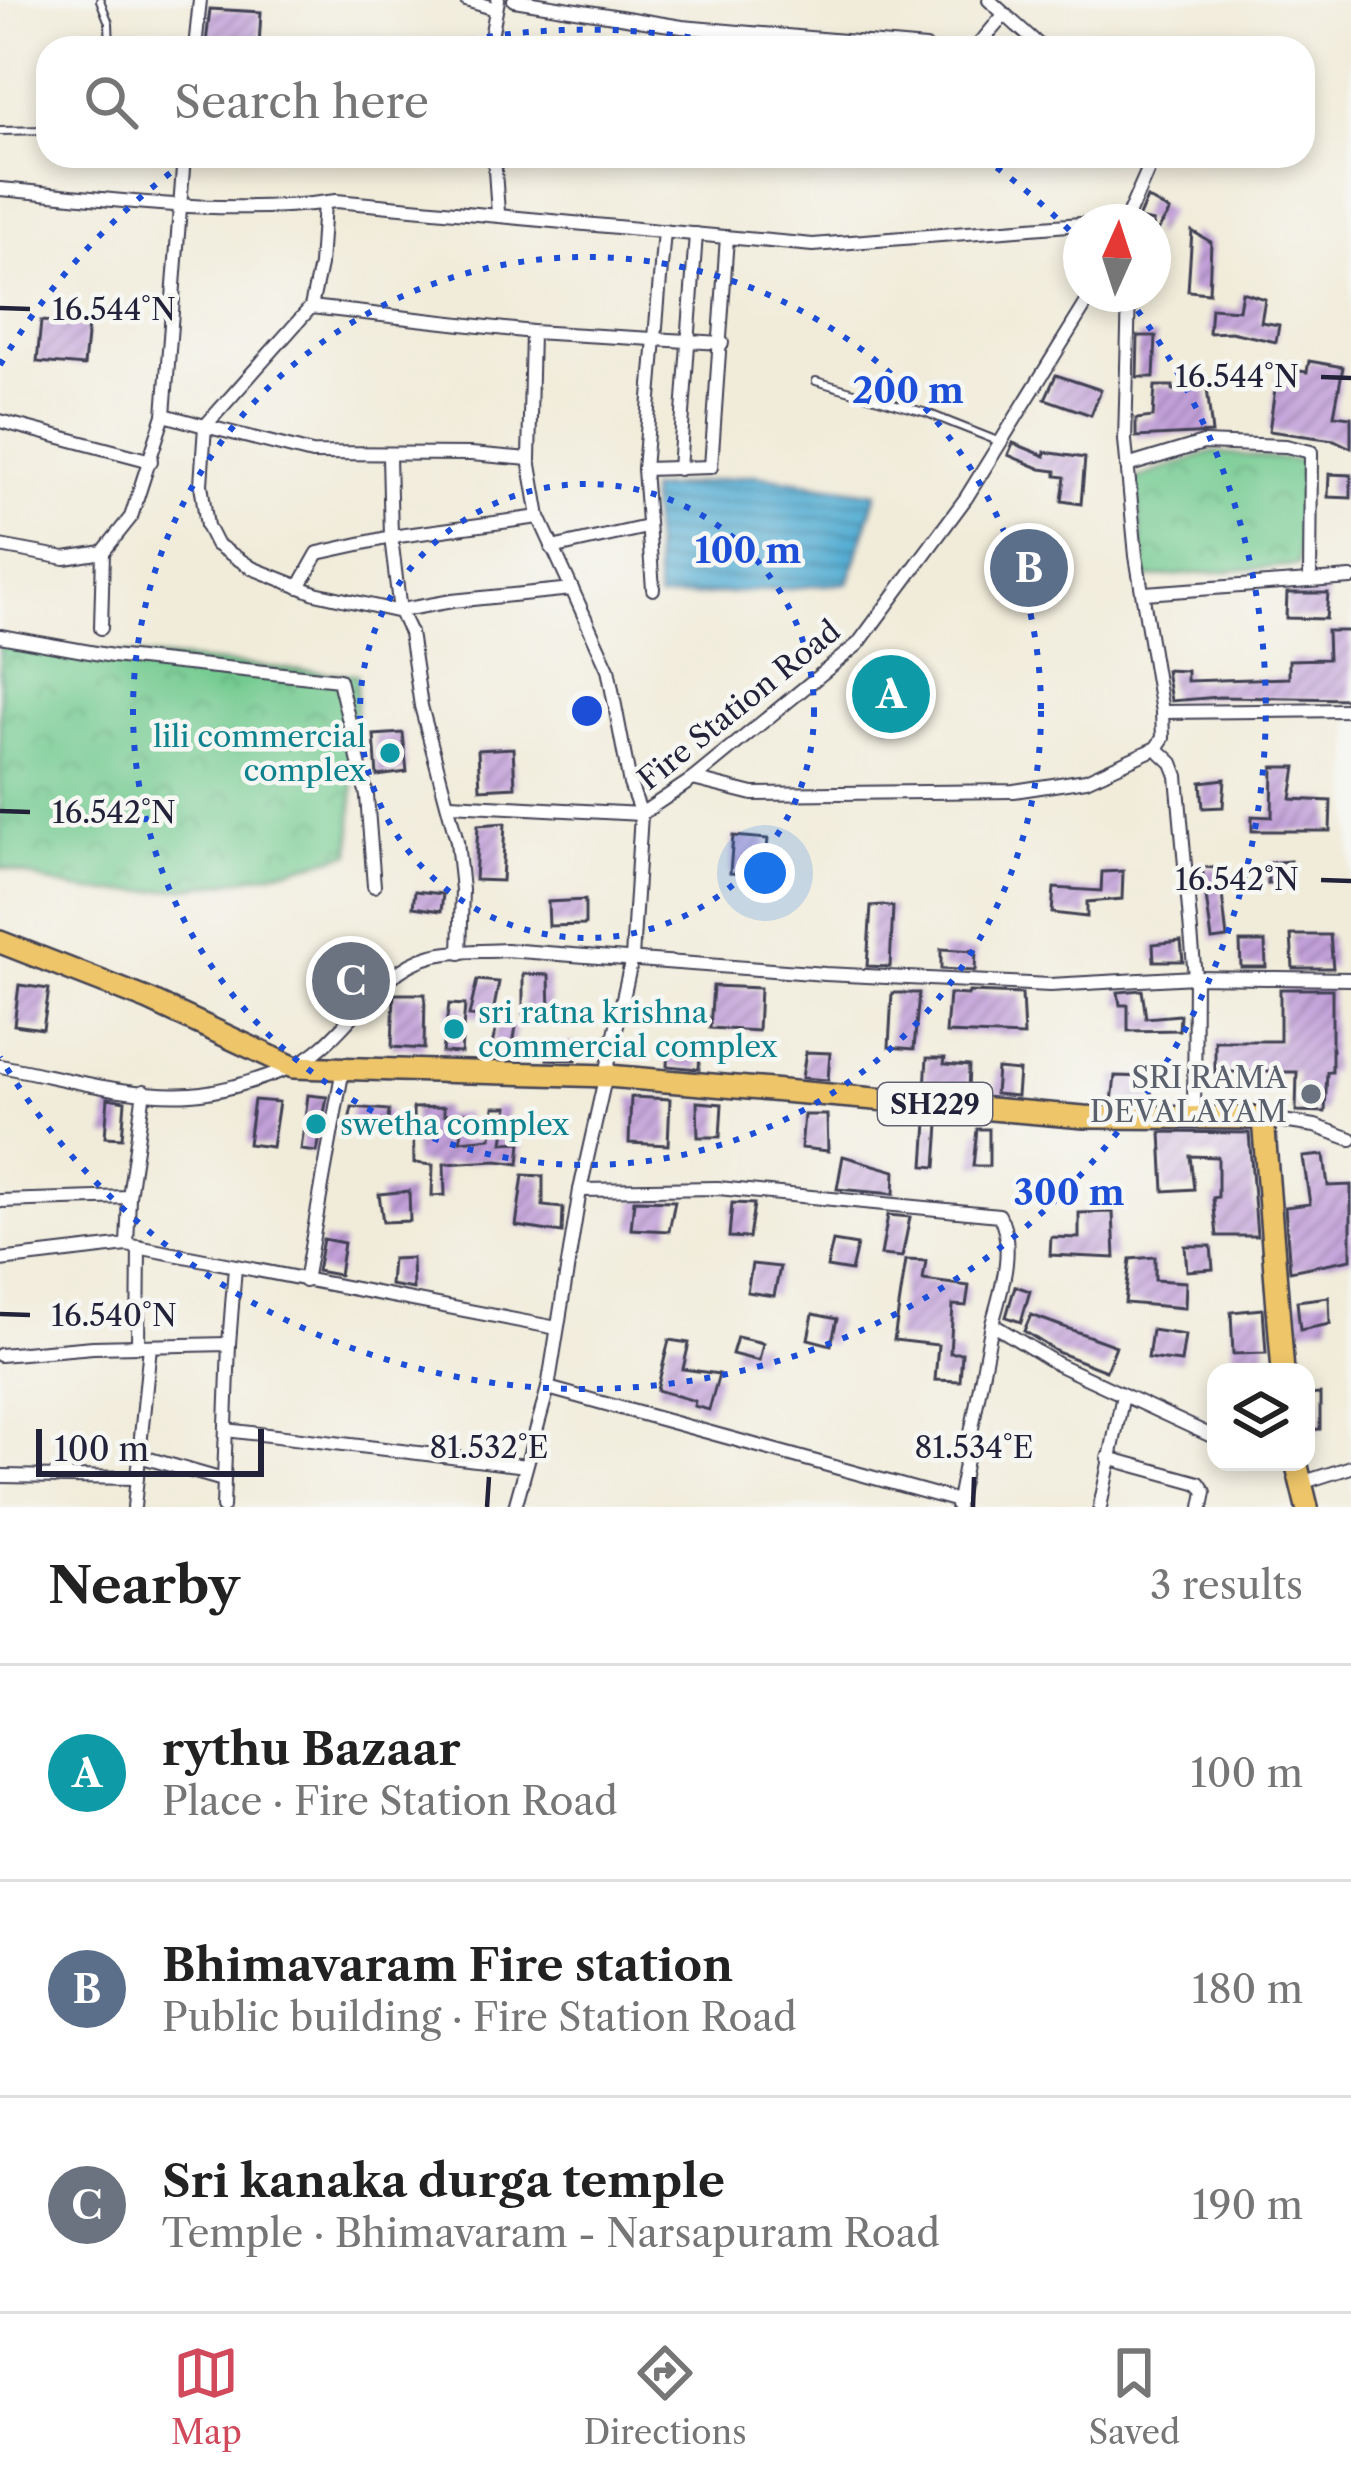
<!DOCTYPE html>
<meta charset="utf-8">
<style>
body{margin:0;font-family:"Libre Caslon Text",serif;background:#f2f2f2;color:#222}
.controls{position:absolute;right:36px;bottom:36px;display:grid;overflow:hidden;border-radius:24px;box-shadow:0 6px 18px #0003}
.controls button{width:108px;height:108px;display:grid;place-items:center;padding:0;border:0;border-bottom:3px solid #e0e0e0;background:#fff;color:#222;font:60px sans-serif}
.compass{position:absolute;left:1063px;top:204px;width:108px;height:108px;border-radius:50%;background:#fff;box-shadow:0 6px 18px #0003;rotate:3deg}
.scale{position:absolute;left:36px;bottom:30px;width:228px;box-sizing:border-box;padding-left:12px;border:6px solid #22223b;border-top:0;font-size:33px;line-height:42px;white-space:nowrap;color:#22223b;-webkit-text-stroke:9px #f6f6f2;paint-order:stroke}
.you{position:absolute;left:765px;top:873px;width:42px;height:42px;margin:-30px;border:9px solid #fff;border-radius:50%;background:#1a73e8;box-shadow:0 0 0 18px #1a73e833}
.badge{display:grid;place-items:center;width:78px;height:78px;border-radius:50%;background:#d1495b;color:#fff;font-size:39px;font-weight:700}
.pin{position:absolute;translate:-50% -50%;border:6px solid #fff;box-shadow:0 3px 12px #0006}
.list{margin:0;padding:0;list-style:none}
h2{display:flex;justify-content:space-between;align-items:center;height:156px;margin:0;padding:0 48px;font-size:51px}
h2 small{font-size:39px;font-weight:400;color:#767676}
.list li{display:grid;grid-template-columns:78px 1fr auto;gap:36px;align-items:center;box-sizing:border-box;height:216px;padding:0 48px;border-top:3px solid #e0e0e0}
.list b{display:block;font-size:45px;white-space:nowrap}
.list p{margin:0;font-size:39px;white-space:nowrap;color:#767676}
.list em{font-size:39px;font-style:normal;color:#767676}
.icon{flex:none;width:66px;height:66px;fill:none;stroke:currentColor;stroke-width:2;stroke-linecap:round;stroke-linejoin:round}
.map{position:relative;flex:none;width:1351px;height:1507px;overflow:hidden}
.search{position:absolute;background:#fff;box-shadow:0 6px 18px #0003;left:36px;right:36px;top:36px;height:132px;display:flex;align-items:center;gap:30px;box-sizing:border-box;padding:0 42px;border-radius:36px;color:#767676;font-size:45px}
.sheet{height:804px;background:#fff}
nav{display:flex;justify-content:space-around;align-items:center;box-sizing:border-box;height:168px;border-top:3px solid #e0e0e0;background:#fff;font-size:33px;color:#767676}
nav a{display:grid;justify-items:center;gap:6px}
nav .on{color:#d1495b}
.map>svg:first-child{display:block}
</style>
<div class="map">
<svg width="1351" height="1507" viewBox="0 0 1351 1507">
<defs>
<pattern id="park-crowns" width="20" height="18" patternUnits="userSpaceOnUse" patternTransform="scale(3)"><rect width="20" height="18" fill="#74cb91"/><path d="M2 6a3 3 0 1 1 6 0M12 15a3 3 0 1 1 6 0" fill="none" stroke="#64ae7e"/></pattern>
<pattern id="water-rules" width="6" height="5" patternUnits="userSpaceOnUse" patternTransform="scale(3)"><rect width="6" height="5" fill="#56aed3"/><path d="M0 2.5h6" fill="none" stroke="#478dac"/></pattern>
<pattern id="building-hatch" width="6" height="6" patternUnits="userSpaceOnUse" patternTransform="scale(3)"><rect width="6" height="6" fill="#c2a0d9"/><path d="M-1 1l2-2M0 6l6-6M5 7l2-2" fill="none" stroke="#9d82b1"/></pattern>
</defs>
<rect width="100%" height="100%" fill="#f6f6f2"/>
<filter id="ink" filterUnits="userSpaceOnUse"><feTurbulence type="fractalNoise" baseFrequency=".00833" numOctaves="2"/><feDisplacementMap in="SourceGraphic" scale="24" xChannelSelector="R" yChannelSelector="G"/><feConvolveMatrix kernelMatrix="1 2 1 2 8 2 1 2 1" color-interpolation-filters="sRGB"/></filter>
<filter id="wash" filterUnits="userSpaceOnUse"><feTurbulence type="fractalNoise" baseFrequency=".004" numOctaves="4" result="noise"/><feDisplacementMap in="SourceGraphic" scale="48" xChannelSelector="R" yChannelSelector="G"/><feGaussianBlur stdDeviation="2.7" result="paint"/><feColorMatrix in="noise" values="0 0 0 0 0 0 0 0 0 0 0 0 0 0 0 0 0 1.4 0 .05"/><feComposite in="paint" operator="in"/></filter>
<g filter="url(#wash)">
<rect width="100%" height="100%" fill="#f1ecda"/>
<g fill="url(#park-crowns)" stroke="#4b7666" stroke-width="3">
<polygon points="1212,452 1302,461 1298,565 1145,578 1136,479"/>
<path d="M 0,644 L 357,675 L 351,853 C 268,876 178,897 91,891 C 61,888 29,875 0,867 Z"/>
</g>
<polygon fill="url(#water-rules)" stroke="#3c6887" stroke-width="3" points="754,475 877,493 848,583 658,599 649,490"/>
<g id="blocks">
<g fill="url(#building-hatch)">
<polygon points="210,9 261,12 259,46 206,43"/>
<polygon points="1147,198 1170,211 1153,238 1153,222 1138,219"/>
<polygon points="1192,231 1211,242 1209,293 1188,291"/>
<polygon points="1242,292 1265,299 1261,322 1279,325 1276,342 1231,332 1209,333 1211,308 1239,310"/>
<polygon points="41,321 88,325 84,366 37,362"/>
<polygon points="1138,336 1156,336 1154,377 1137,377"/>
<polygon points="1309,361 1343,367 1334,415 1351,417 1351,448 1334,440 1269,431 1278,368 1307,372"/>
<polygon points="1056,375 1101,390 1091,415 1045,399"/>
<polygon points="1155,386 1173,386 1173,390 1207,387 1212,433 1136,437 1136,419 1153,417"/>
<polygon points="1013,443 1045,456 1045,452 1085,458 1081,504 1062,501 1065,477 1056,476 1056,471 1041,469 1008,455"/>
<polygon points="1329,474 1351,475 1351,498 1328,497"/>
<polygon points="1287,593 1328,593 1326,619 1286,618"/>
<polygon points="1327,631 1351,631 1351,699 1219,697 1171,701 1166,670 1187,671 1187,681 1289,678 1289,660 1328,659"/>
<polygon points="893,663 920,689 891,728 861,699"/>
<polygon points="403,733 407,772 377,776 374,735"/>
<polygon points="513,748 515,787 480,789 478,750"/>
<polygon points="1273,767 1296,767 1291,799 1331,801 1330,831 1252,831 1252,816 1272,817"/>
<polygon points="1225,779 1223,807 1203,808 1201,782"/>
<polygon points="505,823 502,881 475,880 478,825"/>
<polygon points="733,836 768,839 764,875 730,873"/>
<polygon points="1290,861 1290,882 1268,884 1267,863"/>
<polygon points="1202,867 1219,868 1227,938 1212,940"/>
<polygon points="1123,871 1122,899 1087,902 1087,917 1052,913 1054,888 1101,891 1102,872"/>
<polygon points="415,891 443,894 441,911 413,907"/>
<polygon points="585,900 585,925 549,926 548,902"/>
<polygon points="883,905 893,907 890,967 867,966 871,906"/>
<polygon points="1291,935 1330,935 1333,968 1293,968"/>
<polygon points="1181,941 1183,961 1154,961 1153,944"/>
<polygon points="1240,942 1265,942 1266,967 1241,967"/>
<polygon points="941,949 976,951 975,971 941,969"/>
<polygon points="523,974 549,975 550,1015 523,1014"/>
<polygon points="477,980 499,982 492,1018 469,1016"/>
<polygon points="19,985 49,989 43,1029 14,1025"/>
<polygon points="713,986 760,988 758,1031 710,1028"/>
<polygon points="1280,989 1332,989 1332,1072 1327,1072 1325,1112 1296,1111 1297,1072 1215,1072 1215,1041 1280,1041"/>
<polygon points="1142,990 1146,1018 1180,1015 1179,1030 1128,1031 1128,1005 1120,1005 1118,992"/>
<polygon points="969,992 1022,994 1024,1036 946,1033 949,994 968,995"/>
<polygon points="892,993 919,993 914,1049 889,1047"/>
<polygon points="394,994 425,994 424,1049 392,1047"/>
<polygon points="449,1004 465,1005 461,1053 442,1052"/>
<polygon points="497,1024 516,1026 511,1058 489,1057"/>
<polygon points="549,1043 577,1044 576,1060 547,1059"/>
<polygon points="668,1046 700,1048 699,1069 667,1066"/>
<polygon points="806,1052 830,1053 828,1080 802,1078"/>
<polygon points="927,1058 945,1058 944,1064 969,1066 968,1092 925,1088"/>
<polygon points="997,1069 1019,1071 1017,1096 995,1094"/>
<polygon points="1115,1076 1150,1077 1152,1102 1112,1102"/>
<polygon points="308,1095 327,1097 317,1152 301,1150"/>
<polygon points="631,1097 670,1099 668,1145 629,1143"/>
<polygon points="108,1098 125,1101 122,1138 105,1137"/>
<polygon points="254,1100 279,1102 272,1147 248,1144"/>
<polygon points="697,1102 722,1104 720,1137 698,1137"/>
<polygon points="352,1107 389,1110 387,1133 347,1130"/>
<polygon points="444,1107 444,1115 466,1113 460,1141 491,1138 494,1107 508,1107 503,1143 521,1142 519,1164 497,1161 444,1164 445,1195 432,1196 433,1165 414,1163 413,1108"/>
<polygon points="804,1115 827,1115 828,1151 801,1148"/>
<polygon points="927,1122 939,1124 936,1167 924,1166"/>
<polygon points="977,1129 989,1129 989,1166 973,1166"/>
<polygon points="1161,1132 1249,1133 1257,1236 1217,1236 1213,1198 1218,1197 1218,1157 1190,1156 1194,1189 1164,1191"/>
<polygon points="1324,1155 1328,1186 1351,1185 1351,1259 1290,1271 1285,1207 1310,1204 1303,1157"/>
<polygon points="843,1156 895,1171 894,1194 837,1189"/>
<polygon points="523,1175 543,1176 543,1206 563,1208 562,1233 516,1226"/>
<polygon points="409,1191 410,1221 383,1222 379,1194"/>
<polygon points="634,1200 675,1201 669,1231 631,1229"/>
<polygon points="732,1203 754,1204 749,1238 729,1237"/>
<polygon points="1113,1212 1115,1258 1050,1255 1051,1237 1079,1238 1079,1213"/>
<polygon points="888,1215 910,1217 902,1257 881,1255"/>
<polygon points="323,1239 344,1243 339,1275 317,1271"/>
<polygon points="833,1241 857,1245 851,1271 827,1267"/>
<polygon points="1185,1246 1211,1246 1213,1269 1187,1271"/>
<polygon points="1155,1257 1155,1280 1186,1282 1185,1308 1125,1303 1130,1259"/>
<polygon points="412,1258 413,1289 390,1285 392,1259"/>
<polygon points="906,1260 926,1261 923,1280 969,1286 966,1306 953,1305 950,1353 962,1353 960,1381 935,1380 938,1345 894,1340"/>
<polygon points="752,1264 780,1267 774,1296 747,1292"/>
<polygon points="1015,1286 1030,1291 1021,1322 1006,1317"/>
<polygon points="1329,1297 1330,1324 1300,1330 1297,1301"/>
<polygon points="1263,1309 1266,1353 1233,1354 1231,1312"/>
<polygon points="813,1314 837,1319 831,1345 808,1339"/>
<polygon points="1031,1315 1116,1346 1106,1371 1057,1352 1024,1331"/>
<polygon points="1152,1330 1185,1335 1181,1362 1148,1358"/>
<polygon points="737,1337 763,1343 759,1361 732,1354"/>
<polygon points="669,1340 689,1343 683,1369 719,1374 709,1410 694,1406 695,1401 657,1390"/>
<polygon points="1320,1394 1320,1429 1306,1430 1306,1395"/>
</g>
</g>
</g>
<g filter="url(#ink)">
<use href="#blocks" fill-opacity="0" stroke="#414053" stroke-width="3"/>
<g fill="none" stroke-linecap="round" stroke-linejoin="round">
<g stroke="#414053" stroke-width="10">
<g id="service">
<polyline points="100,0 109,23 110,48"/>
<polyline points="0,131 48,130"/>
<polyline points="816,381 927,413 1000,442"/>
</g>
</g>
<g stroke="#414053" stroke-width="16">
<g id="minor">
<polyline points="466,0 496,9"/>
<polyline points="514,0 682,27 926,48"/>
<polyline points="989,0 1042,48"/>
<polyline points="195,48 200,0"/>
<polyline points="489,48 498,0"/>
<polyline points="976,48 1004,15"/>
<polyline points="494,156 498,213"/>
<path d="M 0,189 C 112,199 224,217 336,201 L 813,245 L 1081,224"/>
<polyline points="324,203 320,265 311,307 205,426 312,453 471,454 529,459"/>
<polyline points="1125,222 1154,156"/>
<polyline points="311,307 532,332 722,343"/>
<polyline points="532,332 529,459 539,517 572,589"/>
<polyline points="164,415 205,426 201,484 207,526 216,544 252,568 315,593 396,611 452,601 572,589 608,669 630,784 641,814 450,804"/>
<polyline points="0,421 151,461"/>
<polyline points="389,456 391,537 400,612 410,633 421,706 457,841 462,890 460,953"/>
<polyline points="1127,466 1203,443 1286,446 1311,452 1310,581"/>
<polyline points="644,469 711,467 727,237"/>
<polyline points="679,469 696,234"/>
<polyline points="0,546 65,558 103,552 131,517 164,415 184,156"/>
<polyline points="552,548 647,527"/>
<polyline points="299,587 318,553 391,537 539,517"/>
<polyline points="653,589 644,469 664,231"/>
<polyline points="1145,593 1351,578"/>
<polyline points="101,628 103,552"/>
<polyline points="0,636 112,656 339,680 367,796 374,886"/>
<polyline points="1162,712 1351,710"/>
<polyline points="1156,748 1172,763 1177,776 1195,977 1194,1118"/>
<polyline points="693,779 753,794 1014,791 1086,780 1156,748 1163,738 1162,712 1136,556 1125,440 1129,294"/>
<path d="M 0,1066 C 61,1077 129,1098 191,1094 C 221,1092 261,1079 289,1068 C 346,1044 372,971 432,956 C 455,950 482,952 506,950 L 825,974 L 1050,985 L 1195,977 L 1351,979"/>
<polyline points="1263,1118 1315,1126 1351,1139"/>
<path d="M 580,1190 L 718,1188 L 999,1215 C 1016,1246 1001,1292 992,1324 L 1057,1364 L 1216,1438"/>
<polyline points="0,1201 129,1197"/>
<polyline points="127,1245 557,1328"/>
<polyline points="0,1260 127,1245 129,1197 144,1091"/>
<polyline points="305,1281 343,1068"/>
<polyline points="229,1344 235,1267"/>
<polyline points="138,1346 139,1247"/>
<polyline points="0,1355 93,1347 229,1344 223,1507"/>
<polyline points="548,1388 958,1501"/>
<polyline points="226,1430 526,1466"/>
<polyline points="139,1456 223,1480"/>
<polyline points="1108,1458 1199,1483 1205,1492 1202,1507"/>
<polyline points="0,1476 137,1478"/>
<polyline points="1301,1483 1351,1467"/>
<polyline points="957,1506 992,1324"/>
<polyline points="134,1507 150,1346"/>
<polyline points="515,1507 548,1388 580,1190 632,958 641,814 693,779 858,644 966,498 1092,294"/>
<polyline points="1100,1507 1123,1395"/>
</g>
</g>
<g stroke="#414053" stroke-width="26">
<g id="primary">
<polyline points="0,942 149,1000 293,1067 608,1076 1084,1117 1263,1118 1283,1372"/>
<polyline points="1296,1462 1307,1507"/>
</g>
</g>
<use href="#service" stroke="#fff" stroke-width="6"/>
<use href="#minor" stroke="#fff" stroke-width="12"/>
<use href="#primary" stroke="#eec569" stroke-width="21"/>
</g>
</g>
<path fill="none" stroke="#22223b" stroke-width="4.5" d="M 0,308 L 30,309M 1321,377 L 1351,378M 0,811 L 30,812M 1321,880 L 1351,881M 0,1314 L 30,1315M 487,1507 L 489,1477M 973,1507 L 974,1477"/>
<g fill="none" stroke="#1d4ed8" stroke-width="6" stroke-dasharray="6 12">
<circle cx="587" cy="711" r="227"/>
<circle cx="587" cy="711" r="454"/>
<path d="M0 365A681 681 0 0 1 192 157M434 47A681 681 0 0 1 740 47M982 157A681 681 0 0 1 1081 242M1127 296A681 681 0 1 1 0 1057"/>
</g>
<g fill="#0f9aa8" stroke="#f6f6f2" stroke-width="4.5">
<circle cx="390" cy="753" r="12"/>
<circle cx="454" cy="1029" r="12"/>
<circle cx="316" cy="1124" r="12"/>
</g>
<circle fill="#6b7280" stroke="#f6f6f2" stroke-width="4.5" cx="1311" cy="1094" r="12"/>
<g text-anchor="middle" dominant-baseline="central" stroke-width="9" stroke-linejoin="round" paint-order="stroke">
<rect fill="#f6f6f2" stroke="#626272" stroke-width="3" x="878" y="1083" width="114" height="42" rx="9"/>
<g font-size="27" font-weight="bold" fill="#22223b">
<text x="935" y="1104">SH229</text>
</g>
<g font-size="30" fill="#22223b" stroke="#f6f6f2">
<text transform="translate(739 705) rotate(-39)">Fire Station Road</text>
</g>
<g font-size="30" fill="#0d838f" stroke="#f6f6f2" text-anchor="start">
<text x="366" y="736" text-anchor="end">lili commercial<tspan x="366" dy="34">complex</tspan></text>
<text x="478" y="1012">sri ratna krishna<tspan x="478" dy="34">commercial complex</tspan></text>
<text x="340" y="1124">swetha complex</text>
</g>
<g font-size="30" fill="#5b616d" stroke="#f6f6f2" text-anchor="end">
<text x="1287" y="1077">SRI RAMA<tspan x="1287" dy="34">DEVALAYAM</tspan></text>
</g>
</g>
<g font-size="30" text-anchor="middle" fill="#22223b" stroke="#f6f6f2" stroke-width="9" stroke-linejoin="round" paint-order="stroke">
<text x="114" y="320">16.544°N</text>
<text x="1237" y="387">16.544°N</text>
<text x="114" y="823">16.542°N</text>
<text x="1237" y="890">16.542°N</text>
<text x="114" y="1326">16.540°N</text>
<text x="489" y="1458">81.532°E</text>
<text x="974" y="1458">81.534°E</text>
</g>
<circle cx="587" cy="711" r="18" fill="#1d4ed8" stroke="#f6f6f2" stroke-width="6"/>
<g font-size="36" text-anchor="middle" font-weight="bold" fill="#1d4ed8" stroke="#f6f6f2" stroke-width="9" stroke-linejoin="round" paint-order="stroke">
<text x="908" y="403">200 m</text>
<text x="748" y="563">100 m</text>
<text x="1069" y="1205">300 m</text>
</g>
</svg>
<div class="controls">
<button><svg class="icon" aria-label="layers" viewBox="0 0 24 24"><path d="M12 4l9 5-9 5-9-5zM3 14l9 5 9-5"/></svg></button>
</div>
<svg class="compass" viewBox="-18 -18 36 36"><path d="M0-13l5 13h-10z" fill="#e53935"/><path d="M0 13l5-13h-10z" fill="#767676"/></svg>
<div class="scale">100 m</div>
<div class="you"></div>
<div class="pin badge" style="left:891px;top:694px;background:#0f9aa8">A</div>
<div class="pin badge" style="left:1029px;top:568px;background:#5c6f8a">B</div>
<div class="pin badge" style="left:351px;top:981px;background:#6b7280">C</div>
<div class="search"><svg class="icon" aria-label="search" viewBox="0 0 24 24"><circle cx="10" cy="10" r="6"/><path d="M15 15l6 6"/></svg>Search here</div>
</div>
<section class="sheet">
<h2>Nearby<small>3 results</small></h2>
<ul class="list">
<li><span class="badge" style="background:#0f9aa8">A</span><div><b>rythu Bazaar</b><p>Place · Fire Station Road</p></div><em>100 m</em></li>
<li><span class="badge" style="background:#5c6f8a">B</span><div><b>Bhimavaram Fire station</b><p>Public building · Fire Station Road</p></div><em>180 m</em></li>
<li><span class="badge" style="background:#6b7280">C</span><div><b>Sri kanaka durga temple</b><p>Temple · Bhimavaram - Narsapuram Road</p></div><em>190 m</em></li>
</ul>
</section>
<nav>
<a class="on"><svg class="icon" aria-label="map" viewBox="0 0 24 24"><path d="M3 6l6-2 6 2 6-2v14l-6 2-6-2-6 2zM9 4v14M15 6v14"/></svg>Map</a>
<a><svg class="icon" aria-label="directions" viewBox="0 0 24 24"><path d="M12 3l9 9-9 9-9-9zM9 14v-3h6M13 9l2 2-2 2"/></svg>Directions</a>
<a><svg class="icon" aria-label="saved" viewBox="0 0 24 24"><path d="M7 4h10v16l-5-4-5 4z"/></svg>Saved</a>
</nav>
